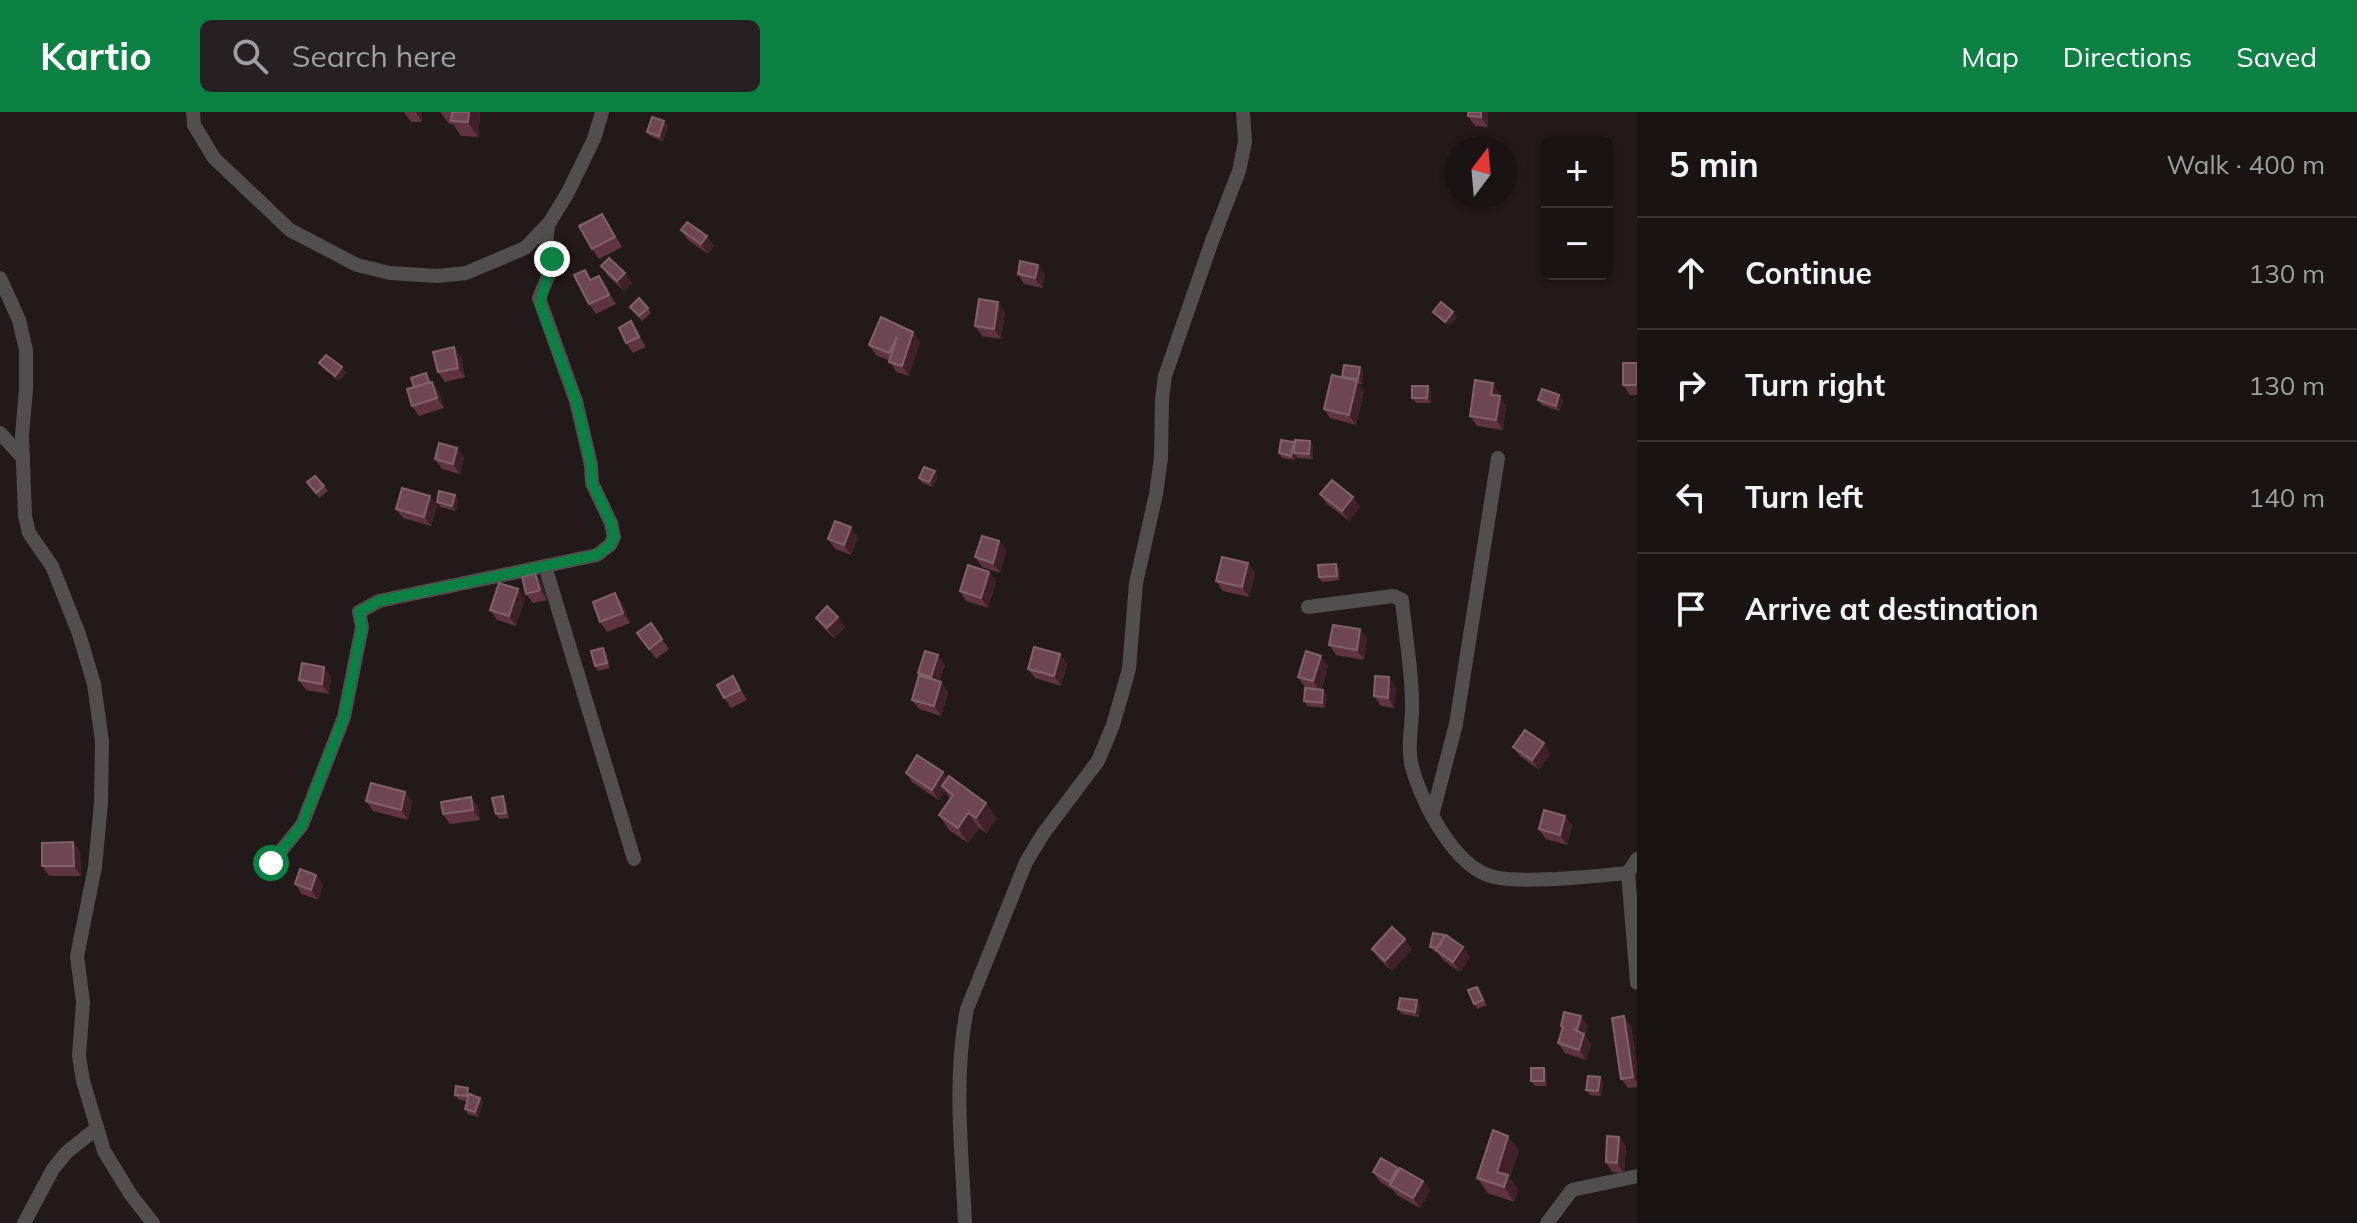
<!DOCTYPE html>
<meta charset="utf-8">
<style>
body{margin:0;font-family:Mulish,sans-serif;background:#272022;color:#f1f3f6}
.controls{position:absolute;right:24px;top:24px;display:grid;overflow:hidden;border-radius:12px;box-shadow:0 2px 6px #0004}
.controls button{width:72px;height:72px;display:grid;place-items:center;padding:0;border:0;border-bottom:2px solid #383234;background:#1a1314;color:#f1f3f6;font:40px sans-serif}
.compass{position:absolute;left:1445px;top:24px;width:72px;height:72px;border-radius:50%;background:#1a1314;box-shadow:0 2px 6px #0004;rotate:16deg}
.stop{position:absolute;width:24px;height:24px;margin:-18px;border:6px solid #0b8043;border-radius:50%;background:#fff}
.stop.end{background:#0b8043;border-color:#fff;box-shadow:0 2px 8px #0008}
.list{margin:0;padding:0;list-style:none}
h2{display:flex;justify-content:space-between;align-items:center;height:104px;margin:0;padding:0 32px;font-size:34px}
h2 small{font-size:26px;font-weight:400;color:#9f9ea0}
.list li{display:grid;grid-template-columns:52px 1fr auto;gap:24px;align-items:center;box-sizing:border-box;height:112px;padding:0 32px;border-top:2px solid #383234}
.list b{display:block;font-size:30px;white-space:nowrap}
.list em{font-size:26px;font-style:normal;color:#9f9ea0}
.icon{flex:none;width:44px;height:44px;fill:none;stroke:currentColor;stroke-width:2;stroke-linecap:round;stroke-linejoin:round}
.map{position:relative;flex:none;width:1637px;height:1111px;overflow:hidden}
header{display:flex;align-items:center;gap:48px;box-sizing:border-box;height:112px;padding:0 40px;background:#0b8043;color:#fff}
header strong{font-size:38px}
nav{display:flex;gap:44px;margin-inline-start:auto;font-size:28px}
.search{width:560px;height:72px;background:#272022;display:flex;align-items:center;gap:20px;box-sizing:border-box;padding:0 28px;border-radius:12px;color:#9f9ea0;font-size:30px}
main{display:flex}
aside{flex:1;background:#1a1314}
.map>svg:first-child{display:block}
</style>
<header>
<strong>Kartio</strong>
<div class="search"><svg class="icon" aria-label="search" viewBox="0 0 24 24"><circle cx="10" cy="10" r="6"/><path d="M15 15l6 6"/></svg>Search here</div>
<nav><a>Map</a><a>Directions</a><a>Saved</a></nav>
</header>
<main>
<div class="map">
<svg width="1637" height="1111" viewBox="0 0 1637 1111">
<rect width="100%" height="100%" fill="#22191b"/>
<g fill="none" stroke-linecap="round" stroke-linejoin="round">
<g stroke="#524d4f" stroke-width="14">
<polyline points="193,0 194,13 214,46 290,118 357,153 390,161 437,164 466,161 525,136 547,113"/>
<polyline points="0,166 19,208 26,238 26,278 22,323 25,404 29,421 52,454 79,522 94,572 102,629 101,691 95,755 77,844 83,890 79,944 83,969 104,1039 131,1083 153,1111"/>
<polyline points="0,321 23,346"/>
<polyline points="545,454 634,747"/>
<path d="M 1308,495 L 1393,484 L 1402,488 C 1405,522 1412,557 1412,591 C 1413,612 1407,630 1411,651 C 1420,688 1454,756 1494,765 C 1527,772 1593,764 1628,761"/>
<polyline points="1432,704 1456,612 1498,346"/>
<polyline points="1637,747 1628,761 1637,871"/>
<polyline points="271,751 302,713 344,605 362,515 359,500 379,489 597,443 610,433 614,425 611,411 592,371 591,353 576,289 539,186 549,162 552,147 546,131 548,113 567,82 594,27 602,0"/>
<polyline points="24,1111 53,1057 67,1040 97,1016"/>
<path d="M 965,1111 C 962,1041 953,967 967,897 L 1026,750 L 1043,722 L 1098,649 L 1113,613 L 1129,557 L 1136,471 L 1156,382 L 1161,346 L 1162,287 L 1165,264 L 1212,129 L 1239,59 L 1245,30 L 1243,0"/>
<polyline points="1547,1111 1572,1078 1637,1064"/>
</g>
</g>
<g fill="#5f3341">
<polygon points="404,0 422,0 422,10 411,10"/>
<polygon points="440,0 480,0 478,25 461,24 453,12 449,12"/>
<polygon points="1468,0 1488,0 1488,15 1475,14 1468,4"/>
<polygon points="668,14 663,29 650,24 647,20"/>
<polygon points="608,111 622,135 599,147 592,137"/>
<polygon points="681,118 714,134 708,142 688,128"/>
<polygon points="1038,153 1045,163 1042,176 1024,172 1018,162"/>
<polygon points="601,154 632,171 624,179 608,164"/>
<polygon points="606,174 616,192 596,202 589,192"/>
<polygon points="630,195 648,196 651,201 642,209"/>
<polygon points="1005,200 1001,227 982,224 975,214"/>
<polygon points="638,219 646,235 633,241 626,231"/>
<polygon points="913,220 920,230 909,264 896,260 890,249 876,243 869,233"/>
<polygon points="461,245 465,265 445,270 438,260"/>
<polygon points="319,251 346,260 339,269 323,256"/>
<polygon points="1637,251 1637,283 1630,283 1623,273"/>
<polygon points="1363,260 1362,272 1359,272 1364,279 1356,313 1330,306 1324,297 1343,266"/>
<polygon points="426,261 431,270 439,280 444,296 419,304 412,294 414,275"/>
<polygon points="1428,274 1431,279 1431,291 1416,291 1412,286"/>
<polygon points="1499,281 1499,284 1506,294 1503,318 1477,314 1470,304"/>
<polygon points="1559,283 1563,288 1559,299 1542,293 1538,288"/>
<polygon points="1313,334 1313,347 1297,346 1296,344 1295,348 1282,346 1279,341"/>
<polygon points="464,346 460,362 442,357 435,347"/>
<polygon points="938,364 933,375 922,371 919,366"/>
<polygon points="324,374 328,379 319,386 310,375"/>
<polygon points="1320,382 1353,385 1360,395 1349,409 1327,392"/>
<polygon points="455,383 458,388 456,399 440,395 437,390"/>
<polygon points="430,384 437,394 431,414 403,406 396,397"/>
<polygon points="858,425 851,443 835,437 828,427"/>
<polygon points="999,429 1006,439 1000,461 982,455 975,445"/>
<polygon points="1248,451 1255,461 1249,485 1223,479 1216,469"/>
<polygon points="1336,452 1339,457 1340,468 1322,470 1319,465"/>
<polygon points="989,460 996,470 988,496 966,489 960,479"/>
<polygon points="535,461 542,471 547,488 533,491 526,482"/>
<polygon points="615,481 622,491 630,511 607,520 600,510"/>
<polygon points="525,486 516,514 497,508 490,498"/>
<polygon points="838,505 845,515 834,526 823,516 816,506"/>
<polygon points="651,511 669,537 656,547 637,521"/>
<polygon points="1360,517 1367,527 1364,548 1336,543 1329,533"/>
<polygon points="603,536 607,541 610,556 598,559 595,554"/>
<polygon points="1060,542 1067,552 1061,574 1035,566 1028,557"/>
<polygon points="945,553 939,569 941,570 948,580 941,604 919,597 912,588 920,564 918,561"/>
<polygon points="1328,554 1321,578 1327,583 1325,596 1307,594 1304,589 1313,577 1305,575 1298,565"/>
<polygon points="733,564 747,588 731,596 724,586"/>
<polygon points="331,565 329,582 306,578 299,568"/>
<polygon points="1396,575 1394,596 1381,594 1374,584"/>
<polygon points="1513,635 1551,641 1539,658 1520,644"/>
<polygon points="906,661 947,666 997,706 986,721 979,716 968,731 949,718 939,703 950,687 945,679 939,688 912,670"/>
<polygon points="405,680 412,689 408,708 373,699 366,689"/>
<polygon points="503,684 506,689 509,706 499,707 496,702"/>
<polygon points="471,685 478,695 480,708 450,712 443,702"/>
<polygon points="1565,704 1572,714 1567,733 1546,727 1539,717"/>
<polygon points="73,730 80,740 81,764 49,764 42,754"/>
<polygon points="316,763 323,773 318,788 302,782 295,772"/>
<polygon points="1430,835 1470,845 1460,860 1443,848 1437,840 1433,839"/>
<polygon points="1372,837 1412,837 1392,859 1379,847"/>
<polygon points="1477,875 1487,893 1477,897 1474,892"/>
<polygon points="1420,893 1419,905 1402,902 1398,897"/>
<polygon points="1624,904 1631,914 1637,954 1637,975 1628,976 1621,967"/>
<polygon points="1561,914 1588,914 1585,924 1591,932 1586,948 1565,941 1558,931 1562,917"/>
<polygon points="1544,956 1547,961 1547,974 1535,974 1531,969"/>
<polygon points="1600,965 1603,970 1601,984 1590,983 1586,978"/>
<polygon points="472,981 472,983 480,986 483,991 478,1005 468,1002 465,997 467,989 459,988 455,983"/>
<polygon points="1619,1025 1626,1035 1624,1061 1612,1060 1606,1050"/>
<polygon points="1519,1038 1510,1066 1518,1078 1514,1090 1488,1081 1477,1066"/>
<polygon points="1399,1058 1423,1069 1430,1079 1420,1096 1397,1083 1393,1078 1380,1070 1373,1060"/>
</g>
<g fill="#40202a">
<polygon points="416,0 422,0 422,10"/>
<polygon points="469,0 480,0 478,25 468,10"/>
<polygon points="1481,0 1488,0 1488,15 1481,5"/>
<polygon points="664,9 668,14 663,29 659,24"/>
<polygon points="707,124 714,134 708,142 701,132"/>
<polygon points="1038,153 1045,163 1042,176 1035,166"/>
<polygon points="625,161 632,171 624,179 617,169"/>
<polygon points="599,164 606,174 616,192 609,183"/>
<polygon points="998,190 1005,200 1001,227 994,217"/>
<polygon points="1453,200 1457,205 1449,215 1445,210"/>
<polygon points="631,209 638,219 646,235 639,225"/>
<polygon points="913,220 920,230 909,264 902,254"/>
<polygon points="454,235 461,245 465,265 458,256"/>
<polygon points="342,255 346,260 339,269 335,264"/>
<polygon points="1360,255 1363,260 1362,272 1358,267"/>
<polygon points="1357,269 1364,279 1356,313 1349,303"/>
<polygon points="432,270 439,280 444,296 437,286"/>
<polygon points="1493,271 1499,281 1498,293 1491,283"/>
<polygon points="1428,274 1431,279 1431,291 1427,286"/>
<polygon points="1559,283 1563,288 1559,299 1556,294"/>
<polygon points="1500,284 1506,294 1503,318 1496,308"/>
<polygon points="1310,329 1313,334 1313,347 1309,342"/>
<polygon points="1294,330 1297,335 1294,341 1296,344 1295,348 1291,344"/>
<polygon points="457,336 464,346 460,362 453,352"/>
<polygon points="935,359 938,364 933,375 929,370"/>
<polygon points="455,383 458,388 456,399 452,394"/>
<polygon points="430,384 437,394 431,414 424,405"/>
<polygon points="1353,385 1360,395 1349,409 1342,399"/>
<polygon points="851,415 858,425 851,443 844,433"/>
<polygon points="999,429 1006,439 1000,461 993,451"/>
<polygon points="1248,451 1255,461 1249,485 1242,475"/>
<polygon points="1336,452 1339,457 1340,468 1337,464"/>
<polygon points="989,460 996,470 988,496 981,486"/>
<polygon points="535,461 542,471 547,488 540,478"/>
<polygon points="518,477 525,486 516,514 509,504"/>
<polygon points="615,481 622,491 630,511 623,501"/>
<polygon points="838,505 845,515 834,526 827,516"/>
<polygon points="1360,517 1367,527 1364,548 1357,538"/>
<polygon points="603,536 607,541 610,556 607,551"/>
<polygon points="1060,542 1067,552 1061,574 1054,564"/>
<polygon points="938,543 945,553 937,575 931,565"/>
<polygon points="1321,544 1328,554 1320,579 1313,569"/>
<polygon points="324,555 331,565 329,582 322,572"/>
<polygon points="1389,565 1396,575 1394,596 1388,586"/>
<polygon points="941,570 948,580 941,604 934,594"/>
<polygon points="1323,578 1327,583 1325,596 1322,591"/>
<polygon points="1544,631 1551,641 1539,658 1532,648"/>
<polygon points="943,660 950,670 942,674 945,679 939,688 932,678"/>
<polygon points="405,680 412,689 408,708 401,698"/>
<polygon points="503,684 506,689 509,706 506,701"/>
<polygon points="471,685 478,695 480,708 473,698"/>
<polygon points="986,691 997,706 986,721 976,706"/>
<polygon points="968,701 979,716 968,731 958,716"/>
<polygon points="1565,704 1572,714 1567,733 1560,723"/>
<polygon points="73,730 80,740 81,764 74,754"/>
<polygon points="316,763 323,773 318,788 311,778"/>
<polygon points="1405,827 1412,837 1392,859 1385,849"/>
<polygon points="1463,835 1470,845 1460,860 1453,850"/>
<polygon points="1417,888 1420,893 1419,905 1415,900"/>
<polygon points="1581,904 1588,914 1585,924 1591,932 1586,948 1579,938 1577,918"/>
<polygon points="1624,904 1631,914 1637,954 1637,970 1633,965"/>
<polygon points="1544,956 1547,961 1547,974 1544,969"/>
<polygon points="1600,965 1603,970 1601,984 1598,979"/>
<polygon points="480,986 483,991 478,1005 475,1000"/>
<polygon points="1508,1024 1519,1038 1510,1066 1518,1078 1514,1090 1504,1075 1497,1060"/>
<polygon points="1619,1025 1626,1035 1624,1061 1617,1051"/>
<polygon points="1423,1069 1430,1079 1420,1096 1413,1086"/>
</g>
<g fill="#6e4653" stroke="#82606b" stroke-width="2">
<polygon points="452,0 469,0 468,10 451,9"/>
<polygon points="1468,0 1481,0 1481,5 1468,4"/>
<polygon points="652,5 664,9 659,24 647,20"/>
<polygon points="602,102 615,125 592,137 579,114"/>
<polygon points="687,110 707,124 701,132 681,118"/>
<polygon points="609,146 625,161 617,169 601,154"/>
<polygon points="1020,149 1038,153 1035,166 1018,162"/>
<polygon points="585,158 590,168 599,164 609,183 589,192 574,163"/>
<polygon points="639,186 648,196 639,204 630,195"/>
<polygon points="979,187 998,190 994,217 975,214"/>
<polygon points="1441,190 1453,200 1445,210 1433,200"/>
<polygon points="881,205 913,220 902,254 889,250 897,225 889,241 869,233"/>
<polygon points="631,209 639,225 626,231 619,216"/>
<polygon points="454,235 458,256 438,260 433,240"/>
<polygon points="326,243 342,255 335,264 319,251"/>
<rect x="1623" y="251" width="14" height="22"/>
<polygon points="1344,253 1360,255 1358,267 1342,265"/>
<polygon points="426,261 429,271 414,275 411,266"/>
<polygon points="1332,263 1357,269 1349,303 1324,297"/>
<polygon points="1475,268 1493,271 1491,283 1500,284 1496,308 1470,304"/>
<polygon points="432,270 437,286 412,294 407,277"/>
<polygon points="1412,274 1428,274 1427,286 1412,286"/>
<polygon points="1542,277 1559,283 1556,294 1538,288"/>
<polygon points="1281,328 1294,330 1291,344 1279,341"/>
<polygon points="1295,328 1310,329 1309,342 1294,341"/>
<polygon points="439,331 457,336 453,352 435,347"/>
<polygon points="924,355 935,359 929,370 919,366"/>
<polygon points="315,364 324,374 316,381 307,370"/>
<polygon points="1332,368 1353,385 1342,399 1320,382"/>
<polygon points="402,376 430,384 424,405 396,397"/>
<polygon points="439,379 455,383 452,394 437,390"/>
<polygon points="835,409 851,415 844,433 828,427"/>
<polygon points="982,424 999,429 993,451 975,445"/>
<polygon points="1222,445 1248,451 1242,475 1216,469"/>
<polygon points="1336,452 1337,464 1319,465 1318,453"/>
<polygon points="968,453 989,460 981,486 960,479"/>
<polygon points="535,461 540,478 526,482 522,465"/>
<polygon points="499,471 518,477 509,504 490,498"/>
<polygon points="615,481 623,501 600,510 593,490"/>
<polygon points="827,494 838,505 827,516 816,506"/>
<polygon points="651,511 662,527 649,537 637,521"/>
<polygon points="1333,513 1360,517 1357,538 1329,533"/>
<polygon points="1034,535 1060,542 1054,564 1028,557"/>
<polygon points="603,536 607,551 595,554 591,539"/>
<polygon points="925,539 938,543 931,565 918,561"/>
<polygon points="1306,539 1321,544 1313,569 1298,565"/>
<polygon points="302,551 324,555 322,572 299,568"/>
<polygon points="919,563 941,570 934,594 912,588"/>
<polygon points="733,564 740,578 724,586 717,573"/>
<polygon points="1375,564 1389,565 1388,586 1374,584"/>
<polygon points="1305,576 1323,578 1322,591 1304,589"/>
<polygon points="1525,618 1544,631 1532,648 1513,635"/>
<polygon points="917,643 943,660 932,678 906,661"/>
<polygon points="949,664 986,691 976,706 968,701 958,716 939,703 953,683 942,674"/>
<polygon points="371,671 405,680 401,698 366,689"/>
<polygon points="503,684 506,701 496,702 492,686"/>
<polygon points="471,685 473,698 443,702 441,690"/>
<polygon points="1544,698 1565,704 1560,723 1539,717"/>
<polygon points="73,730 74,754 42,754 42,731"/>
<polygon points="300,757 316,763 311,778 295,772"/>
<polygon points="1392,815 1405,827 1385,849 1372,837"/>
<polygon points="1433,821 1445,823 1437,836 1430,835"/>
<polygon points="1446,823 1463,835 1453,850 1436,838"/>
<polygon points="1477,875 1483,888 1474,892 1468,878"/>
<polygon points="1400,886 1417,888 1415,900 1398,897"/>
<polygon points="1564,900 1581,904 1577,918 1573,917 1584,922 1579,938 1558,931 1563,915 1561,914"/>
<polygon points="1624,904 1633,965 1621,967 1612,906"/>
<rect x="1531" y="956" width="13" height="13"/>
<polygon points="1588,964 1600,965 1598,979 1586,978"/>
<polygon points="456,974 468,976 467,984 455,983"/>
<polygon points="469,982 480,986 475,1000 465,997"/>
<polygon points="1493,1018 1508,1024 1497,1060 1508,1063 1504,1075 1477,1066"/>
<polygon points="1607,1024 1619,1025 1617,1051 1606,1050"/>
<polygon points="1381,1046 1398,1056 1390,1070 1373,1060"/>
<polygon points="1400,1056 1423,1069 1413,1086 1390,1073"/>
</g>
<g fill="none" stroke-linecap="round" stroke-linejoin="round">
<polyline stroke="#0b8043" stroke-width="10" points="271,751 302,713 344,605 362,515 359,500 379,489 597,443 610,433 614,425 611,411 592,371 591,353 576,289 540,192 552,147"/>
</g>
</svg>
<div class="controls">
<button>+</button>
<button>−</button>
</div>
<svg class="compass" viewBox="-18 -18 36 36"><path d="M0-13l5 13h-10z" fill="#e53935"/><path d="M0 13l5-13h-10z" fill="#9f9ea0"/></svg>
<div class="stop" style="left:271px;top:751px"></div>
<div class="stop end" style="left:552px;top:147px"></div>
</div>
<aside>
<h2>5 min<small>Walk · 400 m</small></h2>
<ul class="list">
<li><svg class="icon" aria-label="ahead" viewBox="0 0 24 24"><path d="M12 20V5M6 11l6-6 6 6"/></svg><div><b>Continue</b></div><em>130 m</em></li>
<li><svg class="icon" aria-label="right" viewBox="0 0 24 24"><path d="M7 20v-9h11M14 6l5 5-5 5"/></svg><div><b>Turn right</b></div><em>130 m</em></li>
<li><svg class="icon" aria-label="left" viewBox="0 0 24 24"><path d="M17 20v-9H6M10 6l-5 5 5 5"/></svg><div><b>Turn left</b></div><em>140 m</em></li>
<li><svg class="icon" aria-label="arrive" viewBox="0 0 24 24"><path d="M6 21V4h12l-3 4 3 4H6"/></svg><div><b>Arrive at destination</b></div></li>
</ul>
</aside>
</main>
